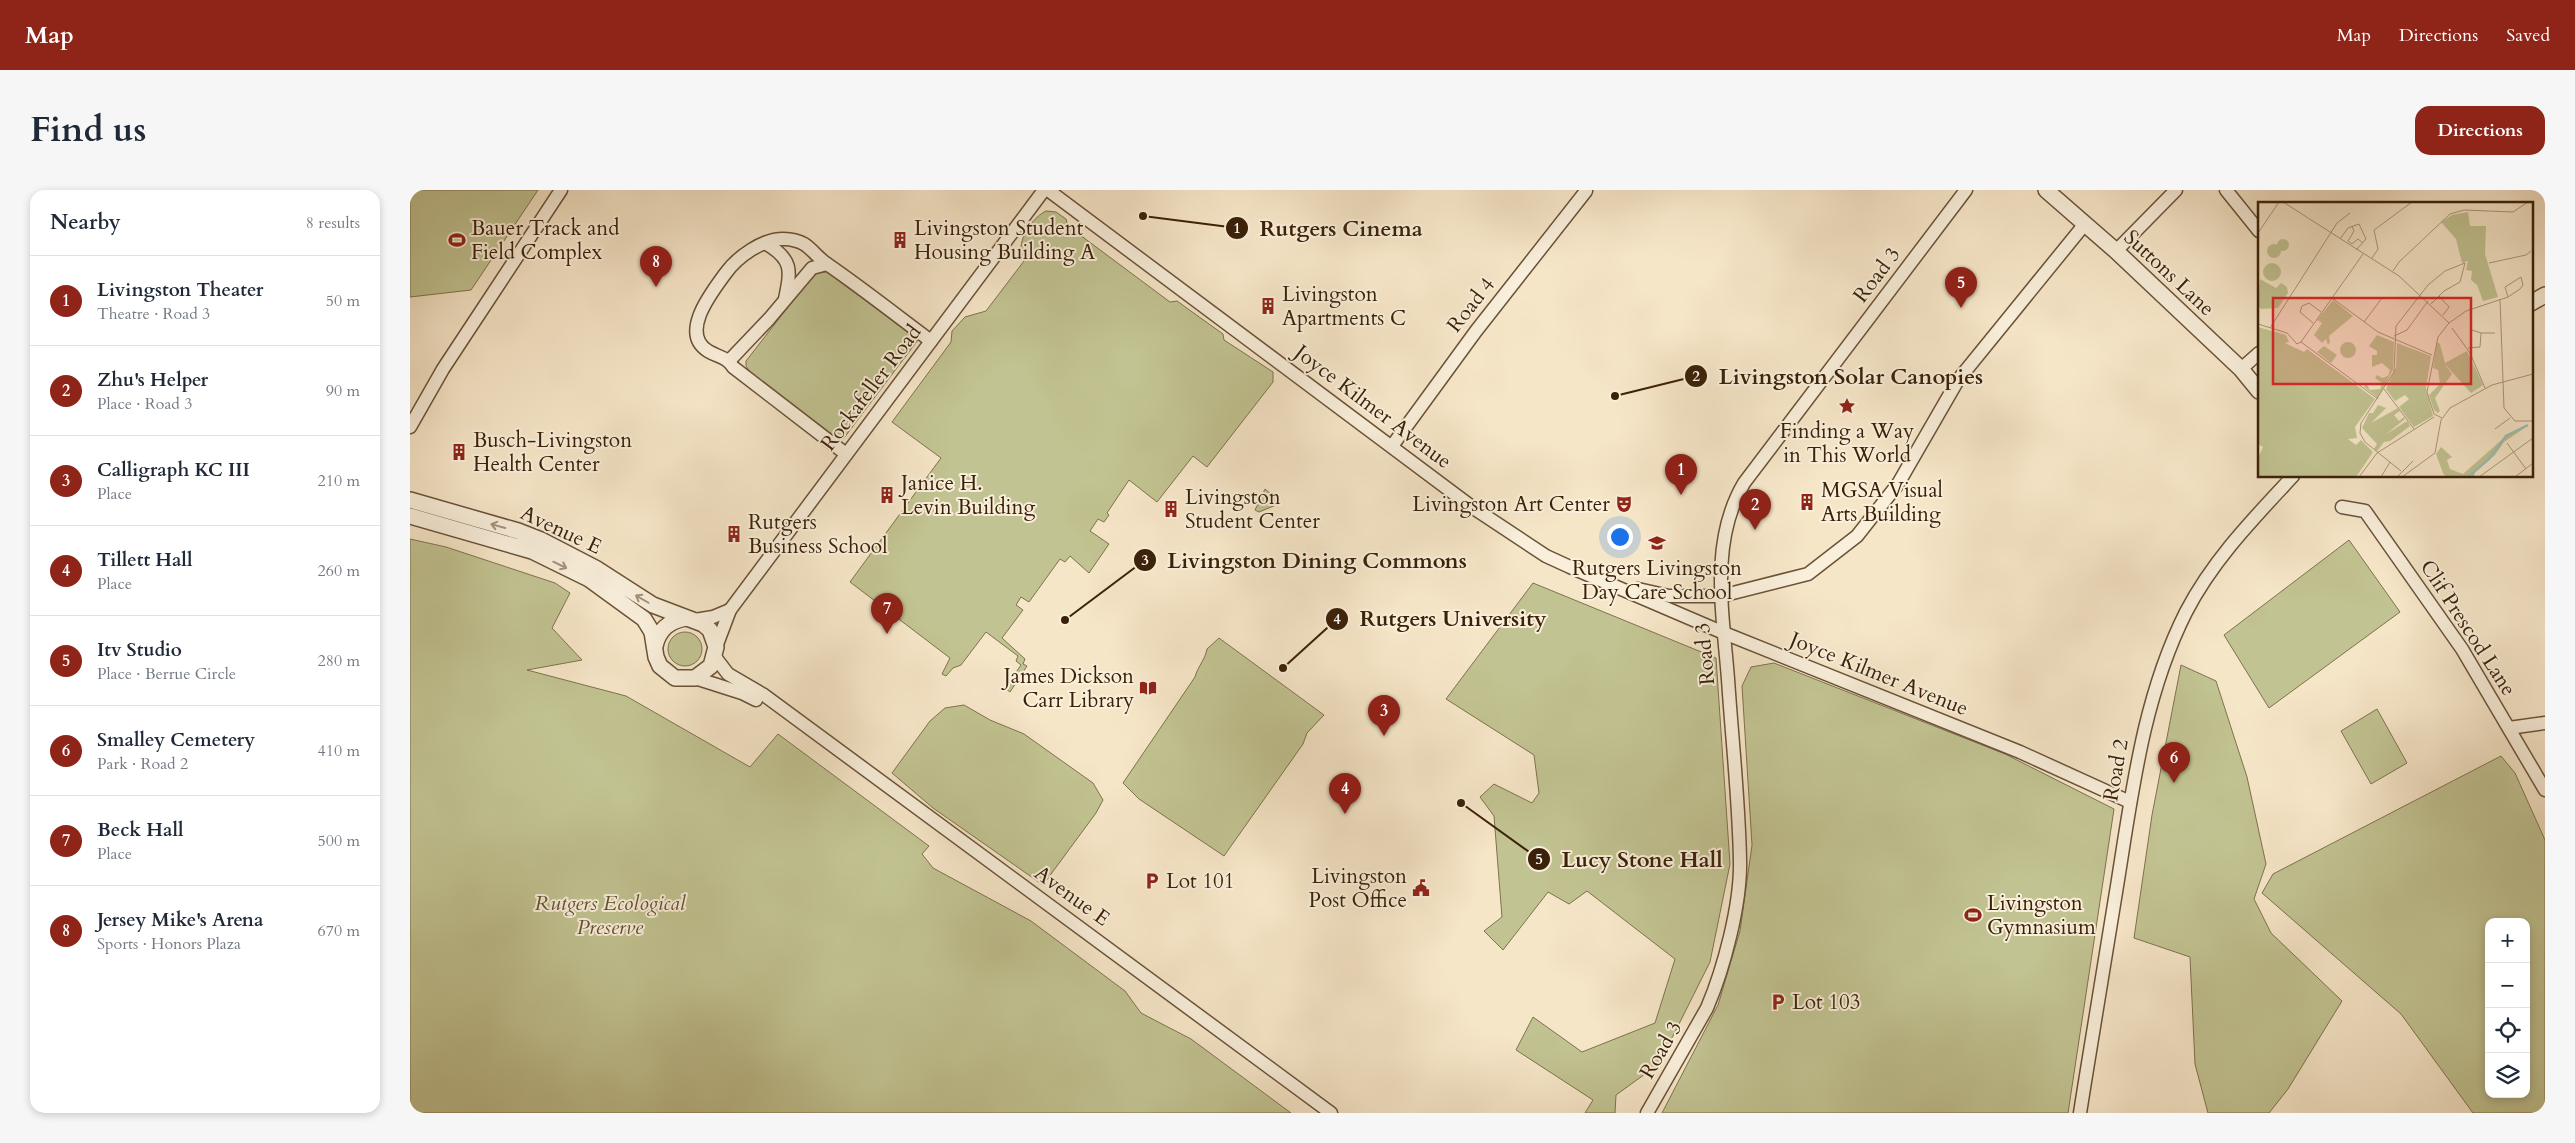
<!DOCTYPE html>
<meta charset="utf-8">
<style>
body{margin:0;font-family:Cardo,serif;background:#f6f6f7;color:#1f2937}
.controls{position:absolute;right:15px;bottom:15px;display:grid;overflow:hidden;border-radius:10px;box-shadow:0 2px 8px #0003}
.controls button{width:45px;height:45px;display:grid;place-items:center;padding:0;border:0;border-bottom:1px solid #e0e1e3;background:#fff;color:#1f2937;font:25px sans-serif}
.you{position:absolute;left:1209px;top:346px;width:18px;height:18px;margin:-12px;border:4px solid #fff;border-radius:50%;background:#1a73e8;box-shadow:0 0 0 8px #1a73e833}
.badge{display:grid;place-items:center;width:32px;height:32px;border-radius:50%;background:#8f2418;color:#fff;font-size:16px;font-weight:700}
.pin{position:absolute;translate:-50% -41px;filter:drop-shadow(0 1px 2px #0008)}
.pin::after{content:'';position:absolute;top:26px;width:18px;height:15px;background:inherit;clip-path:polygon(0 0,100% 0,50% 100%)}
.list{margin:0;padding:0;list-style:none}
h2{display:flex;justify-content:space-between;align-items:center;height:65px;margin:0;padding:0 20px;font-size:21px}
h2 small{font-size:16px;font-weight:400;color:#747a83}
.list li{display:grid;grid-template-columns:32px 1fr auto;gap:15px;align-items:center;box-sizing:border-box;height:90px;padding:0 20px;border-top:1px solid #e0e1e3}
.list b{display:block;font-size:19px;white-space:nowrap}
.list p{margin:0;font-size:16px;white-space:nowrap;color:#747a83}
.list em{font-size:16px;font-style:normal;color:#747a83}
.icon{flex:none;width:28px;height:28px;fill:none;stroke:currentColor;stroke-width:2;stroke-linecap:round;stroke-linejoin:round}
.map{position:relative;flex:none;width:2135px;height:923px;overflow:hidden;border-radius:15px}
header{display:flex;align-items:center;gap:30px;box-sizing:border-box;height:70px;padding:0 25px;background:#8f2418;color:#fff}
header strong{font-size:24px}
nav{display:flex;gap:28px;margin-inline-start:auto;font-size:18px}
.intro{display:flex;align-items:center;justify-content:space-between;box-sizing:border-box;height:120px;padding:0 30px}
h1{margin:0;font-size:35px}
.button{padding:12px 22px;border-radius:15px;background:#8f2418;color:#fff;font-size:18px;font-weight:700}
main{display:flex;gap:30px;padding:0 30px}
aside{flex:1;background:#fff;border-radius:15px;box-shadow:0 2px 8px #0003}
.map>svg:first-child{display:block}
</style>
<header>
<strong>Map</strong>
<nav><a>Map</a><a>Directions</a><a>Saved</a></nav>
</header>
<div class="intro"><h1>Find us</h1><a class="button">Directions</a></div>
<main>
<aside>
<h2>Nearby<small>8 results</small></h2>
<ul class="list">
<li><span class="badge">1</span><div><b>Livingston Theater</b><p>Theatre · Road 3</p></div><em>50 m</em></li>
<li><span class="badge">2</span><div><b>Zhu's Helper</b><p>Place · Road 3</p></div><em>90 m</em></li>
<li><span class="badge">3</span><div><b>Calligraph KC III</b><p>Place</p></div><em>210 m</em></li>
<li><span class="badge">4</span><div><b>Tillett Hall</b><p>Place</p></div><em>260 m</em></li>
<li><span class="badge">5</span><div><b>Itv Studio</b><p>Place · Berrue Circle</p></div><em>280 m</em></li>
<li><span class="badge">6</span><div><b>Smalley Cemetery</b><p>Park · Road 2</p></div><em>410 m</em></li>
<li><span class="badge">7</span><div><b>Beck Hall</b><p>Place</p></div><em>500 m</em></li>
<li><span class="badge">8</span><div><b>Jersey Mike's Arena</b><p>Sports · Honors Plaza</p></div><em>670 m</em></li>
</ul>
</aside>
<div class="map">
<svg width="2135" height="923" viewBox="0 0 2135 923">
<rect width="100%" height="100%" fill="#f6e6c8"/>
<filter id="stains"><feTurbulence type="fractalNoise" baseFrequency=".004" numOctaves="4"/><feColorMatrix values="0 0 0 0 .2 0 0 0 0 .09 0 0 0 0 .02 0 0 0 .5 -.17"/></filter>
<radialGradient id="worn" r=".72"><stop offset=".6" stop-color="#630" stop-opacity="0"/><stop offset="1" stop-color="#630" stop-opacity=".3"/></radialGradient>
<g fill="#c2c392" stroke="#7e724d" fill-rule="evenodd">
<polygon points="0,0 128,0 61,100 0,107"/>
<path d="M 636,21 L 646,22 L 656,29 L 658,36 L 760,112 L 767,111 L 813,144 L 814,150 L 863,182 L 863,192 L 797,277 L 783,266 L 747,312 L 719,290 L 697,323 L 699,325 L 694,332 L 688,329 L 680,341 L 699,354 L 679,383 L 660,366 L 655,372 L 650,369 L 619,412 L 611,407 L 606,415 L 613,420 L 592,448 L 615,469 L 613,474 L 617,476 L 600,502 L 595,498 L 611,475 L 606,471 L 608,466 L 576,442 L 551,475 L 543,478 L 536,486 L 532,484 L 540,468 L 440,392 L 531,268 L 482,232 L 541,152 L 542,141 L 555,127 L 576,121 L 614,71 C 613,68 611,63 611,59 C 611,44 624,27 636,21 Z"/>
<polygon points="409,82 417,82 508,150 434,248 427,248 340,182 336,176 336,171 403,85"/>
<polygon points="855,299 867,309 866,315 849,322 845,320"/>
<polygon points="0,349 36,357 145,393 160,403 142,438 172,470 117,480 216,506 340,577 368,544 519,656 512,664 523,678 621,731 715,801 731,823 781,849 881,923 0,923"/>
<polygon points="1939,350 1990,422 1859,518 1814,445"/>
<polygon points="1123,393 1306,468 1320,674 1300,772 1249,874 1206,905 1205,923 1175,923 1183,910 1106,860 1123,827 1172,862 1245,833 1265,769 1177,701 1159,714 1138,702 1093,760 1074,741 1092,727 1084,626 1070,607 1084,594 1122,613 1129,603 1124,565 1036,509"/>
<circle cx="275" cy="459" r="17"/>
<path d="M 809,448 L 914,525 L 897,543 L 893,554 L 814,666 L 729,609 L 713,593 L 785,487 C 788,476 795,470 797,459 Z"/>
<polygon points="1364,473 1595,564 1704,619 1658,923 1252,923 1308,815 1330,741 1342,655 1332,496 1341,477"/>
<polygon points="1771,475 1806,491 1837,587 1856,674 1844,709 1861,743 1932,811 1878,899 1859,923 1798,923 1785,874 1780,767 1724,748 1742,625"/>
<polygon points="554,515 580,530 614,544 683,593 693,610 686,623 633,695 523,618 482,583 520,531 535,518"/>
<polygon points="1967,519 1997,573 1961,594 1931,541"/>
<path d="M 2091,566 L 2105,583 L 2135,650 L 2135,923 L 2063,923 L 1991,824 L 1852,703 L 1863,684 ZM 2079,732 L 2116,732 L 2116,904 L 2079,904 Z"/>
</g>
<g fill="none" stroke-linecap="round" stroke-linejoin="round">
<g stroke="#6a5238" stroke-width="15">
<g id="minor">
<polyline points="638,0 1062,317 1136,366 1160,377 1314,443 1610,562 1720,612"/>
<polyline points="1816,0 1849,41"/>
<path d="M 355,53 C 383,69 381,80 375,109"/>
<polyline points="1706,61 1766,0"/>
<polyline points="319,171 359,129 402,78 417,74"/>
<polyline points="1831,179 1849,163"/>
<polyline points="0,237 33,179 151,0"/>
<polyline points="982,256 1066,141 1176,1"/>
<path d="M 436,264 L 323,177 C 317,167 308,167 298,161 C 269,143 302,102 315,84 C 327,67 353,48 375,49 C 380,49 389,51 394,54 C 402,59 408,68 417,74 C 452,98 486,125 521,151"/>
<polyline points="1932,317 1955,321 2052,459 2135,600"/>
<polyline points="1228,399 1259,406 1311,406 1398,384 1447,346 1488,294 1548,190 1674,35"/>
<polyline points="285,430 303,427 320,420"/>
<polyline points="306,457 320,420 634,0"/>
<polyline points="305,467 318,484 354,505 921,923"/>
<polyline points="285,488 332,503 346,510"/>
<polyline points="2099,538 2135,533"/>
<path d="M 1237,923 L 1297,818 C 1314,778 1331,714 1330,671 C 1329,610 1322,550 1318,489 C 1313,424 1299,352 1334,293 L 1556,0"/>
<path d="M 1670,923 C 1682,847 1695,771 1707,696 C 1722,603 1733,507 1776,422 C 1803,370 1843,329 1883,286"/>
</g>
</g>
<g stroke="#6a5238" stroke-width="18">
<g id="tertiary">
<polyline points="1636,0 1706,61 1831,179 1849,201"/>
<polyline points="2121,113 2135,105"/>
<polyline points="0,310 108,341 131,350 187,379 243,415 293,434 300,440 306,457 301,476 285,488 265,488 250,476 246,467 242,442 234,429 179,389 122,361 0,326"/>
<path d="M 245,456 C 249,439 259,431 276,428"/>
</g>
</g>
<use href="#minor" stroke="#f9efdb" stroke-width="12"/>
<use href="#tertiary" stroke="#f9efdb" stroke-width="15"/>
</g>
<defs><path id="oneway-shaft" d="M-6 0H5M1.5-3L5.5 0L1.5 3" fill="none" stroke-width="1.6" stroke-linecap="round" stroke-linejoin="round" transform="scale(1.25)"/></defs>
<g stroke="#a4927c">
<use href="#oneway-shaft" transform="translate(88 336) rotate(-165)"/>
<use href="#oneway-shaft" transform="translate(150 375) rotate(26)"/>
<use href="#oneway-shaft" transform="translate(232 409) rotate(-150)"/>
</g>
<defs>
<g id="stadium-bare" transform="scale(1.35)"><path d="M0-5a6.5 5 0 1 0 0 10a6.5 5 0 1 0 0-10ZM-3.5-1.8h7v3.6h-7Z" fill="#8f2418" stroke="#f9efdb" stroke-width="2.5" paint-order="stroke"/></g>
<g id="building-bare" transform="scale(1.35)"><path d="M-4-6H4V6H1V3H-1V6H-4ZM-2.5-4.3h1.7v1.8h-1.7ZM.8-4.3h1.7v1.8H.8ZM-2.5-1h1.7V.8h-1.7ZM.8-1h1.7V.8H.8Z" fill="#8f2418" stroke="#f9efdb" stroke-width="2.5" paint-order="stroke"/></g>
<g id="sight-bare" transform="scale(1.35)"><path d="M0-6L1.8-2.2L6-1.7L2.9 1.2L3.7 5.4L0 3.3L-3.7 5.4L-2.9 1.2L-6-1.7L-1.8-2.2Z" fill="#8f2418" stroke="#f9efdb" stroke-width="2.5" paint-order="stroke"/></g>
<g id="theatre-bare" transform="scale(1.35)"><path d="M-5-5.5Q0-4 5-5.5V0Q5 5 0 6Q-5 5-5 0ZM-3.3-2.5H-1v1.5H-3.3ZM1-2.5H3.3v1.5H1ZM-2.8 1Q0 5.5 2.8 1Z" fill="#8f2418" stroke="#f9efdb" stroke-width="2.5" paint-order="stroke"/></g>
<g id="school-bare" transform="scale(1.35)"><path d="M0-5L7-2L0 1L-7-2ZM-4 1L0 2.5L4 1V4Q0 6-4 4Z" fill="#8f2418" stroke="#f9efdb" stroke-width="2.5" paint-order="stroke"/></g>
<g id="library-bare" transform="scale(1.35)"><path d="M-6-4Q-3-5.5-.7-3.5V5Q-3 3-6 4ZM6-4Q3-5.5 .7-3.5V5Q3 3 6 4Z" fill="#8f2418" stroke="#f9efdb" stroke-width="2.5" paint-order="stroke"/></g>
<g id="parking-bare" transform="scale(1.35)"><path d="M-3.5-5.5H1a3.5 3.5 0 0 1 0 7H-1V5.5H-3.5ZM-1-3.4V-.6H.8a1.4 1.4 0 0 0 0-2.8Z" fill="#8f2418" stroke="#f9efdb" stroke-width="2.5" paint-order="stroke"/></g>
<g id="civic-bare" transform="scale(1.35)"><path d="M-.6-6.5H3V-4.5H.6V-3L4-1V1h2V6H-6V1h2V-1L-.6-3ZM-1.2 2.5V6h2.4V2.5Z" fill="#8f2418" stroke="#f9efdb" stroke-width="2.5" paint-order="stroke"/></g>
</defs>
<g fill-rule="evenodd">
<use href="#stadium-bare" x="47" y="50"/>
<use href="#building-bare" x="490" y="50"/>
<use href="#building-bare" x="858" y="116"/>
<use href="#sight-bare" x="1437" y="216"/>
<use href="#building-bare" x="49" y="262"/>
<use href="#building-bare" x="477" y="305"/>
<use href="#building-bare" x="1397" y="312"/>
<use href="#theatre-bare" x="1214" y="314"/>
<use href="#building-bare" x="761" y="319"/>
<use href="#building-bare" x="324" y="344"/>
<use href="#school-bare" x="1247" y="353"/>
<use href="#library-bare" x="738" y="498"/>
<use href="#parking-bare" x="742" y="691"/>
<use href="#civic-bare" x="1011" y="698"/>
<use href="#stadium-bare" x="1563" y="725"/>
<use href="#parking-bare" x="1368" y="812"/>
</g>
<g text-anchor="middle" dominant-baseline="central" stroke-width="4" stroke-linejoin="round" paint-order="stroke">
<g font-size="21" fill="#3b2108" stroke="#f9efdb" text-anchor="start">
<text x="61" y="38">Bauer Track and<tspan x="61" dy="24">Field Complex</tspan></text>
<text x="504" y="38">Livingston Student<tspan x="504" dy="24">Housing Building A</tspan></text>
<text x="872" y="104">Livingston<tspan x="872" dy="24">Apartments C</tspan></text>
<text x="1437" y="241" text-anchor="middle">Finding a Way<tspan x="1437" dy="24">in This World</tspan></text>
<text x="63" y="250">Busch-Livingston<tspan x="63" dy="24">Health Center</tspan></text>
<text x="491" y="293">Janice H.<tspan x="491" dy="24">Levin Building</tspan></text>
<text x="1411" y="300">MGSA Visual<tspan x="1411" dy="24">Arts Building</tspan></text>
<text x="775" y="307">Livingston<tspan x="775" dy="24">Student Center</tspan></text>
<text x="1200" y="314" text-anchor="end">Livingston Art Center</text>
<text x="338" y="332">Rutgers<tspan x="338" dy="24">Business School</tspan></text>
<text x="1247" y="378" text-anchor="middle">Rutgers Livingston<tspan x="1247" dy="24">Day Care School</tspan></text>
<text x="724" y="486" text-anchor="end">James Dickson<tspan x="724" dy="24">Carr Library</tspan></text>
<text x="997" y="686" text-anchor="end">Livingston<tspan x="997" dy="24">Post Office</tspan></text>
<text x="756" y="691">Lot 101</text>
<text x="1577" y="713">Livingston<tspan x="1577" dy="24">Gymnasium</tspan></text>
<text x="1382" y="812">Lot 103</text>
</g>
<g font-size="21" fill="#3b2108" stroke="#f9efdb">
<text transform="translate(1759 83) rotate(43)">Suttons Lane</text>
<text transform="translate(1467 85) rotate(-53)">Road 3</text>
<text transform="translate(1061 115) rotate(-52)">Road 4</text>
<text transform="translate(461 198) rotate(-53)">Rockafeller Road</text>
<text transform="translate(963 217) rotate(37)">Joyce Kilmer Avenue</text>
<text transform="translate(151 340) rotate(25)">Avenue E</text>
<text transform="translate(2058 438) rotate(57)">Clif Prescod Lane</text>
<text transform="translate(1295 464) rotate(-95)">Road 3</text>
<text transform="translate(1469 484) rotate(22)">Joyce Kilmer Avenue</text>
<text transform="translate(1706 580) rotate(-80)">Road 2</text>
<text transform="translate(662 706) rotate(36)">Avenue E</text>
<text transform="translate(1251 860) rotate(-60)">Road 3</text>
</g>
<g font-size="21" font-style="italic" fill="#645231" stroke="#f9efdb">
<text x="200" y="713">Rutgers Ecological<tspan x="200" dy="24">Preserve</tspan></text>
</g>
</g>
<g transform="translate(1848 12)">
<rect width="275" height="275" fill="#f6e6c8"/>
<path d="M 210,10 L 212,24 L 228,24 L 227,52 L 240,95 L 225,99 L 219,83 L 213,78 L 214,69 L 208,68 L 210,59 L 204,61 L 198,37 L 183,20 L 194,13 ZM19 43a6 6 0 1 1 12 0a6 6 0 1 1-12 0ZM9 49a7 7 0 1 1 14 0a7 7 0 1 1-14 0ZM5 70a9 9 0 1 1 18 0a9 9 0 1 1-18 0ZM 2,77 L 18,86 L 23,81 L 29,85 L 30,91 L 20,106 L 3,107 L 0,104 ZM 75,98 L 95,114 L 71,134 L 72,140 L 70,143 L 68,137 L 64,141 L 56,133 L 64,121 L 59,118 ZM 0,125 L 28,133 L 31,140 L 27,141 L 46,150 L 49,147 L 117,197 L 97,225 L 99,236 L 90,237 L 98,243 L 103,238 L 115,250 L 98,275 L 0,275 L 0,256 L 5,245 L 0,242 ZM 119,133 L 136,140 L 135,168 L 120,196 L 106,185 L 108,181 L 112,188 L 122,187 L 124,181 L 117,176 L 119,173 L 124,176 L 130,174 L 132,168 L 124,161 L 114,165 L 114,153 L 119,153 L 119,149 L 111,144 ZM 179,140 L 182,142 L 187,161 L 209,149 L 225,183 L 213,191 L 186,161 L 194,172 L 177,196 L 182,209 L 180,211 L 176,208 L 171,193 L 182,182 L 180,168 L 175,166 ZM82 148a8 8 0 1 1 16 0a8 8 0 1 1-16 0ZM 139,141 L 173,154 L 168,186 L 175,214 L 156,225 L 141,205 L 151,197 L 147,193 L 137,199 L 128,187 L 138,165 ZM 66,144 L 79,153 L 73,161 L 59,150 ZM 120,203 L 128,206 L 113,221 L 140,206 L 142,209 L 136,213 L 141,219 L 146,215 L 147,217 L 127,233 L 149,219 L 152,224 L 132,239 L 126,240 L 119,249 L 116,247 L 119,242 L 104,226 L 111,211 L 115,211 ZM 271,223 L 246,240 L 237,253 L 217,270 L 216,275 L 188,275 L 185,271 L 178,252 L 183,245 L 194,255 L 189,258 L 192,267 L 205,272 L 248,234 Z" fill="#c2c392"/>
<path fill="none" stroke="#9dbebb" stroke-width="2.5" d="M 210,275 L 231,257 L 248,234 L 270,223"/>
<path fill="none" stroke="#ab977b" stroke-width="1" d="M 25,0 L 141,74 L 191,121M 94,24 L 96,29 L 90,39 L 94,42 L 100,37 L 105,41M 0,31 L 21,0M 82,37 L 90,26 L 101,22 L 108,37 L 98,48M 114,56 L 120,47 L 116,28 L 154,0M 231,61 L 268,53 L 273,49M 135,69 L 141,60 L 192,12 L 206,8 L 255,10 L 270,0M 181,94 L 191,105 L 185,113M 74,96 L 120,130 L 174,153M 242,97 L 246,206 L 257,219 L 275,219M 106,120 L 124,96M 55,121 L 42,110 L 44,104 L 51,101 L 63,110M 0,122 L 29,131 L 39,142 L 43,140 L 120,197M 12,126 L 79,21 L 92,11M 194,126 L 212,151 L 227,186M 214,128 L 223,131 L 237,131M 136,134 L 149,128 L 170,99M 43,140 L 105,52M 210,146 L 222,145 L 223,131M 126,187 L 156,227M 184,216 L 176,212 L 169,190 L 180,135 L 191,121 L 208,109 L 250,95 L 262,87 L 265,83 L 263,75 L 247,85 L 250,95M 237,227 L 252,216M 249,241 L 268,267M 143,269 L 107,240 L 102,231 L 103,221 L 136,170 L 138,124 L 170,83 L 187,69 L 207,61 L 202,80 L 186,89 L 173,102M 101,275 L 119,251 L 176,215M 123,275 L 132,260M 139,275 L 155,259M 144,275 L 177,251 L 183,218 L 192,206 L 234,183 L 275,172M 221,275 L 275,236M 257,275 L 275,261"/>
<path fill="#d62828" fill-opacity="0.15" stroke="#d62828" stroke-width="2.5" d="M 15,96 L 213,96 L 213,182 L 15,182 Z"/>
<rect width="275" height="275" fill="none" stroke="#3b2108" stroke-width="2.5"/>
</g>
<path fill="none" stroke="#3b2108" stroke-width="2" d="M733 26L827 38M1205 206L1286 186M655 430L735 370M873 478L927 429M1051 613L1129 669"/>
<g fill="#3b2108" stroke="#f9efdb" stroke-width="2">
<circle cx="733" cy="26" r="5"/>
<circle cx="1205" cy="206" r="5"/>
<circle cx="655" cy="430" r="5"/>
<circle cx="873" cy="478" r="5"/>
<circle cx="1051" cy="613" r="5"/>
<circle cx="827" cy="38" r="12"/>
<circle cx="1286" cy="186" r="12"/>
<circle cx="735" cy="370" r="12"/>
<circle cx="927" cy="429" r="12"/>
<circle cx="1129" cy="669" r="12"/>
</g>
<g font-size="15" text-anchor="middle" font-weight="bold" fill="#fff">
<text x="827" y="43">1</text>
<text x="1286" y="191">2</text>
<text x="735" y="375">3</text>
<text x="927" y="434">4</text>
<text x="1129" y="674">5</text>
</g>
<g font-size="22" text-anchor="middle" font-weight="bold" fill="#3b2108" stroke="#f9efdb" stroke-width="4" stroke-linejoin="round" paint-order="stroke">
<text x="931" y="46">Rutgers Cinema</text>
<text x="1441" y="194">Livingston Solar Canopies</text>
<text x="907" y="378">Livingston Dining Commons</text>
<text x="1043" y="436">Rutgers University</text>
<text x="1232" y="677">Lucy Stone Hall</text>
</g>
<rect width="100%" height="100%" filter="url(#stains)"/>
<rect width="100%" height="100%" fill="url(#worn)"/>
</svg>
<div class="controls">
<button>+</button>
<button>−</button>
<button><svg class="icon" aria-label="locate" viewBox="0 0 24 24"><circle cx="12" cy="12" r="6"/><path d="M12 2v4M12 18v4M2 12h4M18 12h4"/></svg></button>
<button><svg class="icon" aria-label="layers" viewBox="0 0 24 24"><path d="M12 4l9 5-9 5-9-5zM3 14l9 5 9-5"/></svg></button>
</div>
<div class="you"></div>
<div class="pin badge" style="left:1271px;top:305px">1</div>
<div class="pin badge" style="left:1345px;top:340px">2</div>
<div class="pin badge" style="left:974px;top:546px">3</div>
<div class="pin badge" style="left:935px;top:624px">4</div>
<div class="pin badge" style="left:1551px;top:118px">5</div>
<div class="pin badge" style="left:1764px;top:593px">6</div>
<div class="pin badge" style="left:477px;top:444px">7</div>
<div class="pin badge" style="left:246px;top:97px">8</div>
</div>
</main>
